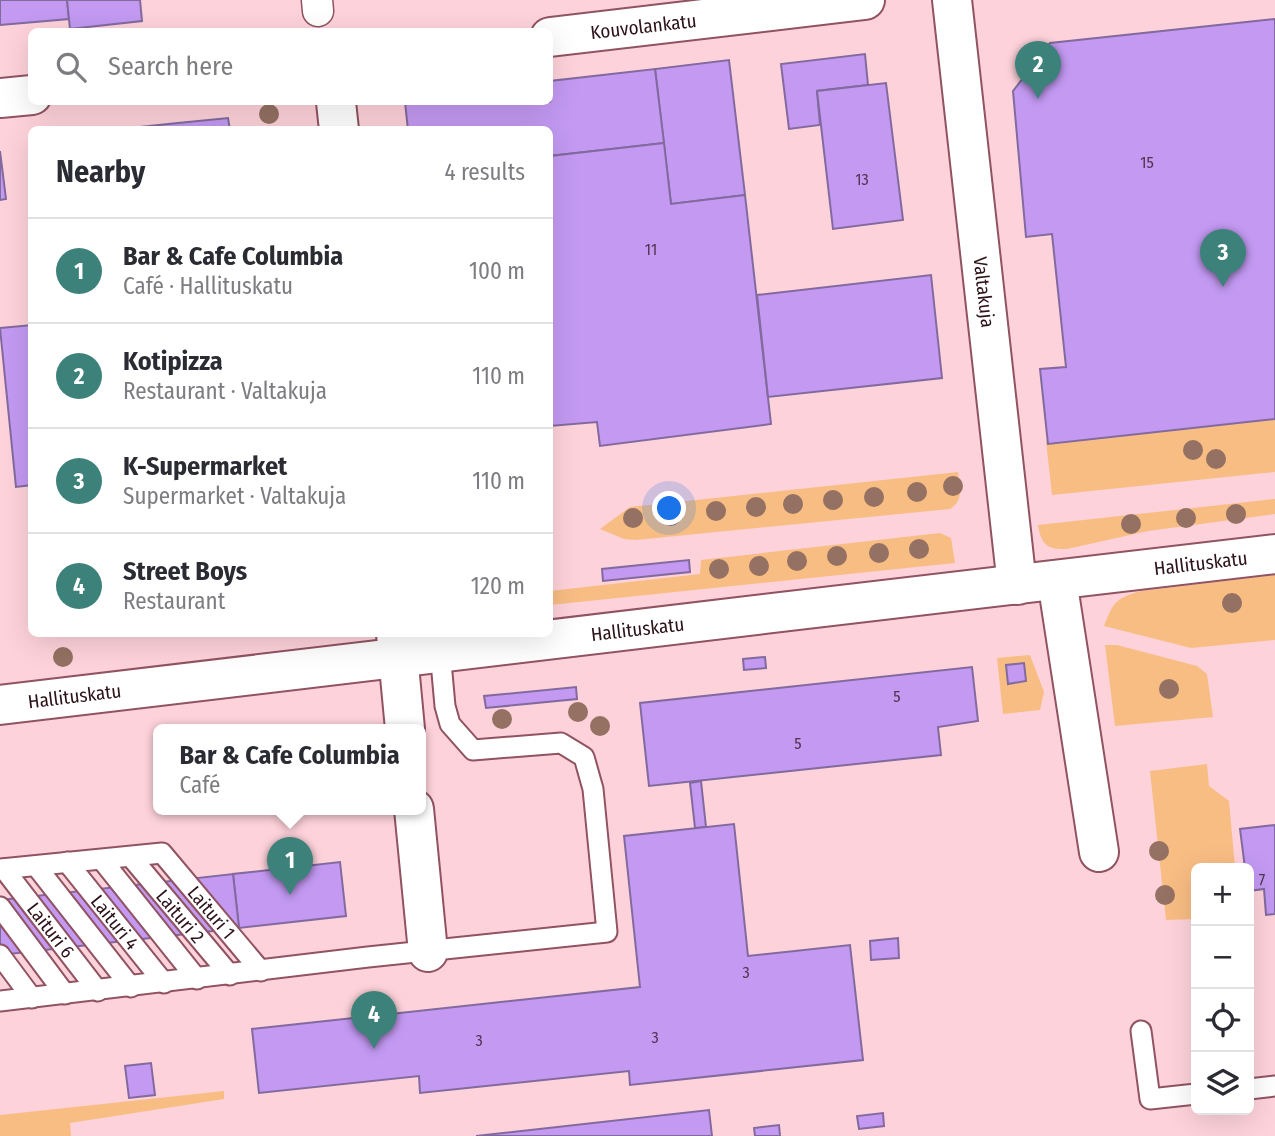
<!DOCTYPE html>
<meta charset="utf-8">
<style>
body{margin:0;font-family:"Fira Sans Condensed",sans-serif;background:#f2f2f3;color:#2b2b33}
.controls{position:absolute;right:21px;bottom:21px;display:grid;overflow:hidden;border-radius:10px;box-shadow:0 7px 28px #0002}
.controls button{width:63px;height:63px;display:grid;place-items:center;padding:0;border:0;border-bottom:2px solid #e1e1e2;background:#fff;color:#2b2b33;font:35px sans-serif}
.you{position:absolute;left:670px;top:509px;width:24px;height:24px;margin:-18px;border:5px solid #fff;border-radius:50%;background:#1a73e8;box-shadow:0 0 0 10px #1a73e833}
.badge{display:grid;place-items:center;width:46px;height:46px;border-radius:50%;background:#3c827a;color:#fff;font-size:23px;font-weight:700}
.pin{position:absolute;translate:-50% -58px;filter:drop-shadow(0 2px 4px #0008)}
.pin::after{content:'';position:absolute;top:37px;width:24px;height:21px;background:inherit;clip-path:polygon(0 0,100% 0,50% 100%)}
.popup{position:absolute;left:153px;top:724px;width:273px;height:91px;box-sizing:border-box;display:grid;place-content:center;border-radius:10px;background:#fff;filter:drop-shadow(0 2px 5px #0005);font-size:23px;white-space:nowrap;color:#7c7c81}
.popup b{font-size:26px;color:#2b2b33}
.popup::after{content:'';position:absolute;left:50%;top:100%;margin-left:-14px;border:14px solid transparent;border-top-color:#fff}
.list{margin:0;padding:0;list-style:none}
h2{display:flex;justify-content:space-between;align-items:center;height:91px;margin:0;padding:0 28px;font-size:30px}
h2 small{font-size:23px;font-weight:400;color:#7c7c81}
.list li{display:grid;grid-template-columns:46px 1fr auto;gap:21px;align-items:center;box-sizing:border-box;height:105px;padding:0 28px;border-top:2px solid #e1e1e2}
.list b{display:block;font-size:26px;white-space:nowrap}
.list p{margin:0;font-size:23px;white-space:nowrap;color:#7c7c81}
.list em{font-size:23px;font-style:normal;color:#7c7c81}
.icon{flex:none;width:38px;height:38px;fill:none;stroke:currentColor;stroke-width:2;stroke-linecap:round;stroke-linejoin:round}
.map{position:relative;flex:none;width:1275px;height:1136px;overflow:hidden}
.search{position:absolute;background:#fff;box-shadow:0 7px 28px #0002;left:28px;top:28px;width:525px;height:77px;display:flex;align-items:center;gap:18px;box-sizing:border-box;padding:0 24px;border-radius:10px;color:#7c7c81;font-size:26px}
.panel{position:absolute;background:#fff;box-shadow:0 7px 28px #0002;left:28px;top:126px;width:525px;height:511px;border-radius:10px}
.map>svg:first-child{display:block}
</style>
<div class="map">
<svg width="1275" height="1136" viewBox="0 0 1275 1136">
<rect width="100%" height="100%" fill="#fed2da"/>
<g fill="#f8bd83">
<polygon points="1275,417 1275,472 1052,495 1046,441"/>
<path d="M 958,472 C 959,486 965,500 950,509 L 636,540 L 624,539 L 600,529 L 630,507 Z"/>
<path d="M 1275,499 L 1275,514 L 1148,531 L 1067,549 C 1047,550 1041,544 1038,525 Z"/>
<polygon points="940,533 951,538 955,563 550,605 550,591 700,574 701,560"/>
<path d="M 1275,575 L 1275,640 L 1191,648 L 1104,626 C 1113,602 1116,598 1141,591 Z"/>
<polygon points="1117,645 1197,666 1207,674 1213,717 1115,726 1105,645"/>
<polygon points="1030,655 1044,692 1040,710 1003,714 997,658"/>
<polygon points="1207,764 1209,786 1229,801 1235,868 1196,868 1196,919 1166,920 1150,771"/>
<polygon points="224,1091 224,1099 70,1123 71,1136 0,1136 0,1115"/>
</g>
<g fill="#c399f2" stroke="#826a9e" stroke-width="2">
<polygon points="0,0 67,0 69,19 0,25"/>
<polygon points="67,0 140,0 142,21 70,29"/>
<polygon points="1275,19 1275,419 1048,444 1040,369 1066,367 1052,234 1026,237 1013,91 1050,43"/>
<polygon points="865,54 868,85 817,91 820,125 789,129 781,64"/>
<polygon points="729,60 745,195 671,204 655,69"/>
<polygon points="655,69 664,143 550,156 550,130 408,130 405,102 550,102 550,81"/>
<polygon points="886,83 903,220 833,229 817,91"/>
<polygon points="228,118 230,130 112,130 168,124"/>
<polygon points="664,143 671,204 745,195 771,424 600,446 597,422 550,426 550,156"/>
<polygon points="0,151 6,199 0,200"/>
<polygon points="931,275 942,378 768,397 757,295"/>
<polygon points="32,325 32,485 16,487 0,328"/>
<polygon points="689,560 690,572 603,581 602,569"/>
<polygon points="765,657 766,668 744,670 743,659"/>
<polygon points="1024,663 1026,681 1008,684 1006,665"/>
<polygon points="972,667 978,721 938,727 941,755 649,786 640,703"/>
<polygon points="576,687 577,699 486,708 484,696"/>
<polygon points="701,781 706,827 695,828 690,783"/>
<polygon points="734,824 748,956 850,945 863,1060 630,1085 629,1071 420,1093 419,1076 259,1093 252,1029 640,987 624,836"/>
<polygon points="1275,825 1275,914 1266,915 1264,889 1249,891 1249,868 1245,868 1240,829"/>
<polygon points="340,862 346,916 239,928 233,874"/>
<polygon points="233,874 239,928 0,955 0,900"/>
<polygon points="898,938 899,958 871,960 870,941"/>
<polygon points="151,1063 155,1095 129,1098 125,1066"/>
<polygon points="709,1110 712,1136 476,1136"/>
<polygon points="883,1113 884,1126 859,1129 857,1116"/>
<polygon points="779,1125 780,1136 755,1136 754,1128"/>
</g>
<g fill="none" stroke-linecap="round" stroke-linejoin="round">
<g stroke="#905361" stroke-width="23">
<g id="service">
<path id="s1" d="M 131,857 L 230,975"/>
<polyline points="102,860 197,979"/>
<path id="s2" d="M 67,862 L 164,983"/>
<polyline points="36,866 131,987"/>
<path id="s3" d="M 0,869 L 162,853 L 261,971"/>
<path id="s4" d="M 4,869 L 98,991"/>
<polyline points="0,907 65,994"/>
<polyline points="0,955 32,998"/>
<polyline points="0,1001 368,957 607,932 593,789 584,757 561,743 473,750 450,724 445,706 440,651"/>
<polyline points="1141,1031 1150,1099 1196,1094"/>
<polyline points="1249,1089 1275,1086"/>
</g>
</g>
<g stroke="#905361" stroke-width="33">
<polyline id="pedestrian" points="317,0 318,11"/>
</g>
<g stroke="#905361" stroke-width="42">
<g id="minor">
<path id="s5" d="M 952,0 L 1017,585"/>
<polyline points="336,102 339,130"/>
<polyline points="1057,580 1099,852"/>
<polyline points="396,634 405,729"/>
<polyline points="414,809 428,952"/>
</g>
</g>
<g stroke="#905361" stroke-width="42">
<g id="tertiary">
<path id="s6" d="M 550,37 L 865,0"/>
<polyline points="0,98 32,95"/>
<path id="s7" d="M 0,705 C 425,652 850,605 1275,554"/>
</g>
</g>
<use href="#service" stroke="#fff" stroke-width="19"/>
<use href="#pedestrian" stroke="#fff" stroke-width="30"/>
<use href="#minor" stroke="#fff" stroke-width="38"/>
<use href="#tertiary" stroke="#fff" stroke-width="38"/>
</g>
<g fill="#947162">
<circle cx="269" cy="114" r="10"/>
<circle cx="1193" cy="450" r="10"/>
<circle cx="1216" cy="459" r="10"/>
<circle cx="953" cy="486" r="10"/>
<circle cx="917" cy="492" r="10"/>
<circle cx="874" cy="497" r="10"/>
<circle cx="833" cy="500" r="10"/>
<circle cx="793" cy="504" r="10"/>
<circle cx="756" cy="507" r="10"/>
<circle cx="716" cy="511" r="10"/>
<circle cx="1236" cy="514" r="10"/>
<circle cx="671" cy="516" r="10"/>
<circle cx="633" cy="518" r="10"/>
<circle cx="1186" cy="518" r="10"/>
<circle cx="1131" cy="524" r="10"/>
<circle cx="919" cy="549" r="10"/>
<circle cx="879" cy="553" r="10"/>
<circle cx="837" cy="556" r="10"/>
<circle cx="797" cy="561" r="10"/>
<circle cx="759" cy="566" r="10"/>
<circle cx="719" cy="569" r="10"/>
<circle cx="1232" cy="603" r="10"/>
<circle cx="63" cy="657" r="10"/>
<circle cx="1169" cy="689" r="10"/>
<circle cx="578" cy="712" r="10"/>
<circle cx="502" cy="719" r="10"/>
<circle cx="600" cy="726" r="10"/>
<circle cx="1159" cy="851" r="10"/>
<circle cx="1165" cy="895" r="10"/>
</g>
<g text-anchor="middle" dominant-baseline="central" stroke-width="5" stroke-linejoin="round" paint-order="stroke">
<g font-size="16" fill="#52344f">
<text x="1147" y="162">15</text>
<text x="862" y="179">13</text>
<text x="651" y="249">11</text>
<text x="897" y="696">5</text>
<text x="798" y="743">5</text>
<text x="1262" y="879">7</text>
<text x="746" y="972">3</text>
<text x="655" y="1037">3</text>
<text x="479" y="1040">3</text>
</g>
<g font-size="19" fill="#2c1319" stroke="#f7e8eb">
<text stroke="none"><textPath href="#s6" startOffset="94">Kouvolankatu</textPath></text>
<text stroke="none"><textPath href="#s5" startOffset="294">Valtakuja</textPath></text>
<text stroke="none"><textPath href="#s7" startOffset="1209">Hallituskatu</textPath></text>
<text stroke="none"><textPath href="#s7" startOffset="642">Hallituskatu</textPath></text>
<text stroke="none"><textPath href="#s7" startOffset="75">Hallituskatu</textPath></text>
<text stroke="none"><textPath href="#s3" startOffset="240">Laituri 1</textPath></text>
<text stroke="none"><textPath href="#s1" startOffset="77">Laituri 2</textPath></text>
<text stroke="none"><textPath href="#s2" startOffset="77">Laituri 4</textPath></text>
<text stroke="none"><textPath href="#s4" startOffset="77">Laituri 6</textPath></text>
</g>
</g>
</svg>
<div class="controls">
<button>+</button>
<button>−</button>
<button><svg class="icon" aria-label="locate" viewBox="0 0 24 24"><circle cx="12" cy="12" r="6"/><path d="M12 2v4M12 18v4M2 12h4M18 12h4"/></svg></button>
<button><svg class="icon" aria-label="layers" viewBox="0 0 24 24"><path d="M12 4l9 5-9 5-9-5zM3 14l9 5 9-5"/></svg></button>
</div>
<div class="you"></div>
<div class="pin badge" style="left:290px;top:895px">1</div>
<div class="popup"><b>Bar &amp; Cafe Columbia</b>Café</div>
<div class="pin badge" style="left:1038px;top:99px">2</div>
<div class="pin badge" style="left:1223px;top:287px">3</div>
<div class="pin badge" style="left:374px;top:1049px">4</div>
<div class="search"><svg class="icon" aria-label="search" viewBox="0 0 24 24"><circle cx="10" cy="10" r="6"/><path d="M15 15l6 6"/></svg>Search here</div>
<section class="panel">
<h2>Nearby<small>4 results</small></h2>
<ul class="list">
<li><span class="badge">1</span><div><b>Bar &amp; Cafe Columbia</b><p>Café · Hallituskatu</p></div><em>100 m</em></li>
<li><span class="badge">2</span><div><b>Kotipizza</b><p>Restaurant · Valtakuja</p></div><em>110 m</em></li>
<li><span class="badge">3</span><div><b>K-Supermarket</b><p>Supermarket · Valtakuja</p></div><em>110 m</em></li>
<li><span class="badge">4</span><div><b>Street Boys</b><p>Restaurant</p></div><em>120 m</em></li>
</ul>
</section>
</div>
